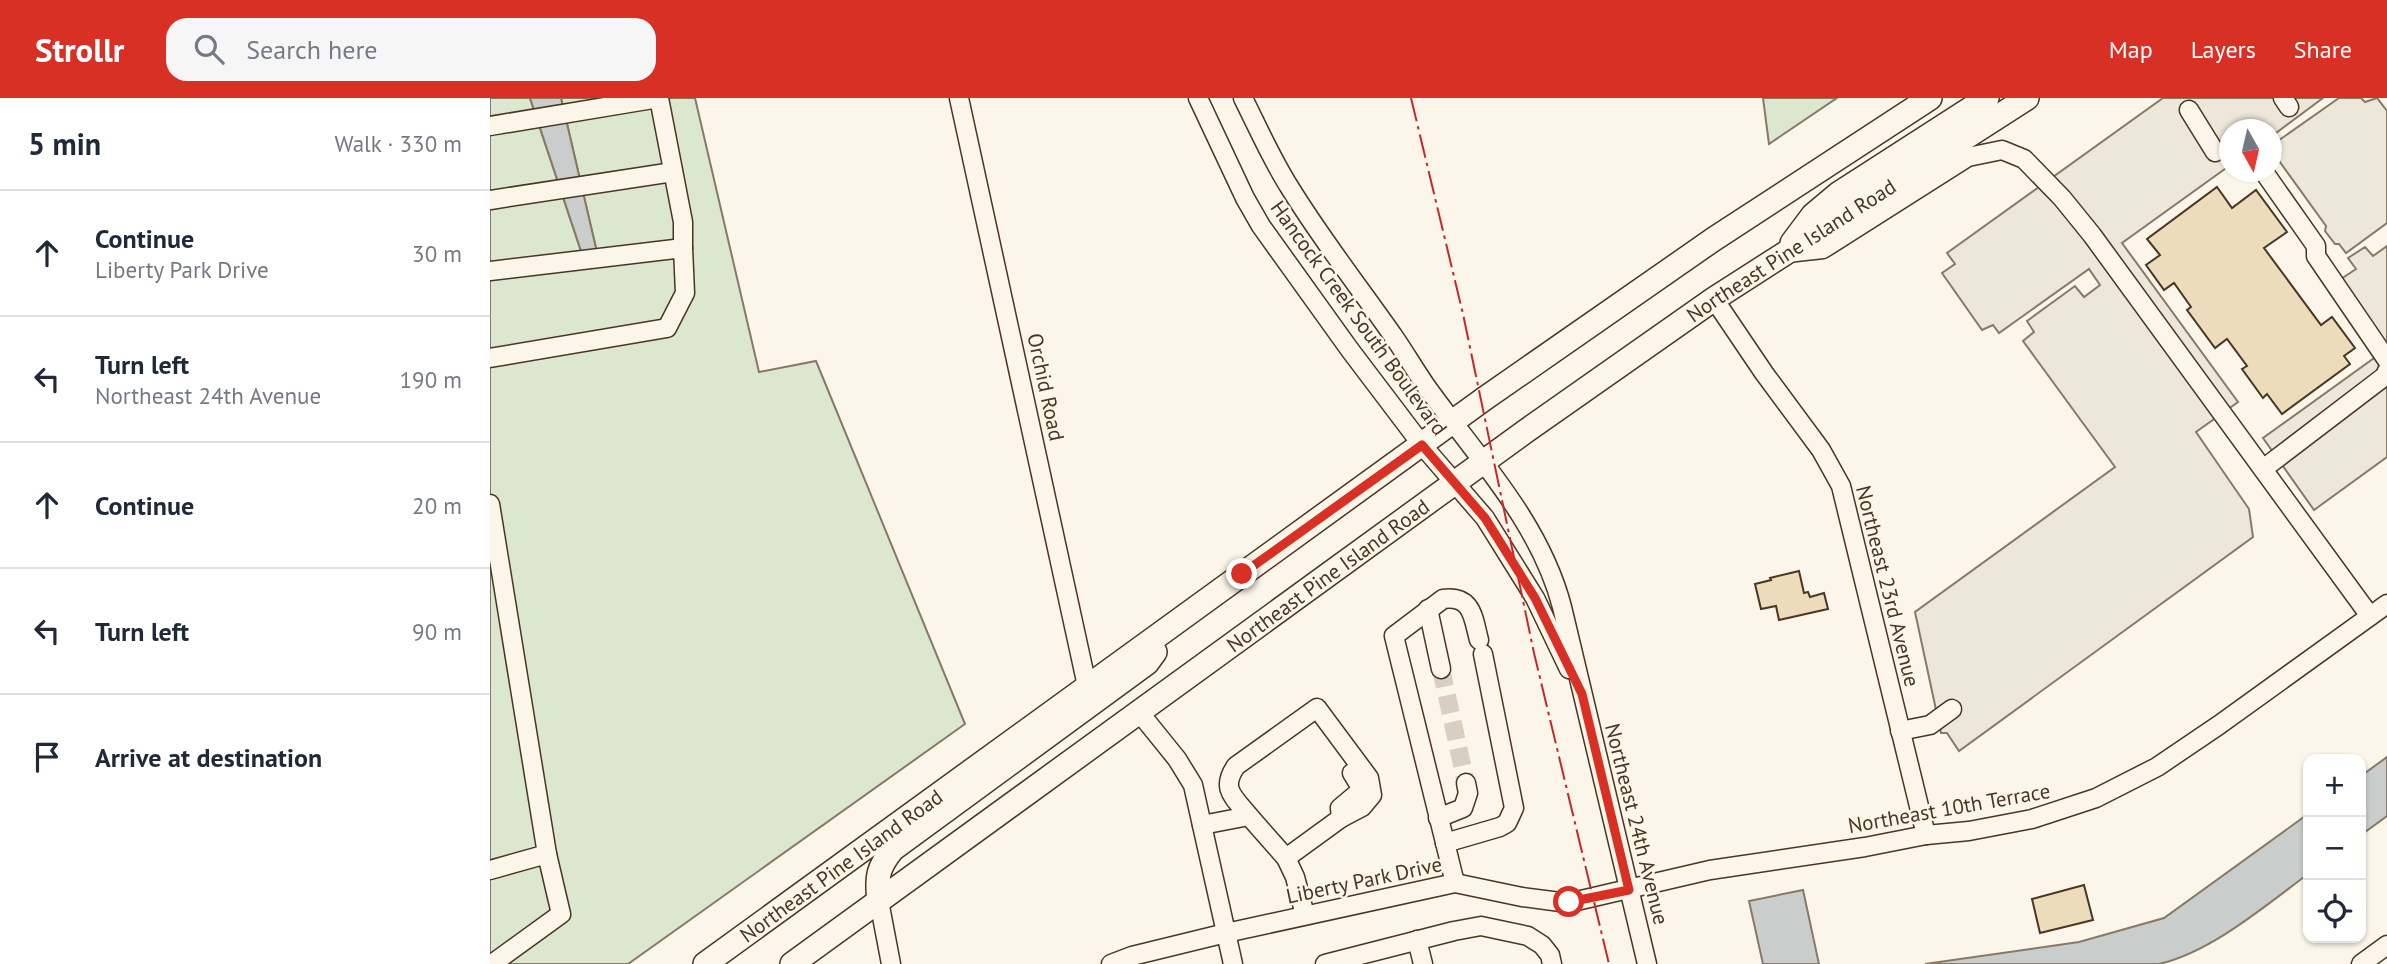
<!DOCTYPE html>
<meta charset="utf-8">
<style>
body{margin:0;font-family:"PT Sans",sans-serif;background:#f6f6f7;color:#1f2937}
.controls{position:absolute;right:21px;bottom:21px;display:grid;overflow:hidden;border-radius:14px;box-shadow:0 2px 5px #0004}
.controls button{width:63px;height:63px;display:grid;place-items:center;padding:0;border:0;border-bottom:2px solid #e0e1e3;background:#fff;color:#1f2937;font:35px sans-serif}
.compass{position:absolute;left:1729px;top:21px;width:63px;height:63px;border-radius:50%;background:#fff;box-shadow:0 2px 5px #0004;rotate:172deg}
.stop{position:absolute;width:21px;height:21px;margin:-16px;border:5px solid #d93025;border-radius:50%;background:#fff}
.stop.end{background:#d93025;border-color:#fff;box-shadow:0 2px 7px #0008}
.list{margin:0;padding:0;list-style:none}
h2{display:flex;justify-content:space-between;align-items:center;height:91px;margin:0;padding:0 28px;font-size:30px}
h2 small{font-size:23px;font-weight:400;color:#747a83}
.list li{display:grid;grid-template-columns:46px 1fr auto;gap:21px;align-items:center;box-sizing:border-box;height:126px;padding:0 28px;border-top:2px solid #e0e1e3}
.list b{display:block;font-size:26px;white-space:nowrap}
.list p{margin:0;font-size:23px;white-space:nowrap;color:#747a83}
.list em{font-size:23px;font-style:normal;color:#747a83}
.icon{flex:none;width:38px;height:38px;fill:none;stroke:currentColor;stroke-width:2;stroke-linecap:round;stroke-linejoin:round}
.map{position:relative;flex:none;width:1897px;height:866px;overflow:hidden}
header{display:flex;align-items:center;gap:42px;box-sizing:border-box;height:98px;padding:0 35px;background:#d93025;color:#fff}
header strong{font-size:33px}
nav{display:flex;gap:38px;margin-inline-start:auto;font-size:24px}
.search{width:490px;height:63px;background:#f6f6f7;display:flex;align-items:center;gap:18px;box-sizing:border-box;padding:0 24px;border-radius:21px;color:#747a83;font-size:26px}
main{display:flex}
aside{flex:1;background:#fff}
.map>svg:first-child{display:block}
</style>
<header>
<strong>Strollr</strong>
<div class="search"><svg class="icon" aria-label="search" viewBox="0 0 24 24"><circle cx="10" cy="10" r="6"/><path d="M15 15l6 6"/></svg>Search here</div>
<nav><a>Map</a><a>Layers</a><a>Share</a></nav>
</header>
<main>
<aside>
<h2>5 min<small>Walk · 330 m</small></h2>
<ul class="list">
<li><svg class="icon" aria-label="ahead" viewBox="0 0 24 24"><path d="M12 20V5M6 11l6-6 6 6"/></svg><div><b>Continue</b><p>Liberty Park Drive</p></div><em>30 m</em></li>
<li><svg class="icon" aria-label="left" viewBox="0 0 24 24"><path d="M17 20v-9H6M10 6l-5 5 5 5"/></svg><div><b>Turn left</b><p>Northeast 24th Avenue</p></div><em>190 m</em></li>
<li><svg class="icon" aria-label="ahead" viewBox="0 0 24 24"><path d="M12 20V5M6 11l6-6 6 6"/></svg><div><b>Continue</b></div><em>20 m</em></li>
<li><svg class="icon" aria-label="left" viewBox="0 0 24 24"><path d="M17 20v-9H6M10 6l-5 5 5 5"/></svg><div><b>Turn left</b></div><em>90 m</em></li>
<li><svg class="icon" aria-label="arrive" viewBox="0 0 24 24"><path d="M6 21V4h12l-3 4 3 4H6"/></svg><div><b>Arrive at destination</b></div></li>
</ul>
</aside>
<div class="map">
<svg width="1897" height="866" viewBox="0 0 1897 866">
<rect width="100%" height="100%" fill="#fbf6e9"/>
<g fill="#dce7d0" stroke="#887966" stroke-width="2">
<polygon points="0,0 40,0 95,165 109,163 71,0 205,0 269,274 326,263 475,626 138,866 0,866"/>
<polygon points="1273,0 1347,0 1279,46"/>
</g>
<g fill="#ede7d9" stroke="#887966" stroke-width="2">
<polygon points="1673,0 1833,0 1782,38 1782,32 1740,32 1739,68 1632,145 1748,304 1706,334 1759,411 1763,439 1469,653 1457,635 1451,635 1425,514 1625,369 1533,243 1544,234 1537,223 1585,188 1594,199 1610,187 1599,171 1509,235 1503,227 1492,232 1452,175 1465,166 1457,155"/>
<polygon points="1849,0 1871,0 1875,4 1887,0 1897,13 1897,125 1856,155 1849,146 1845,146 1835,133 1836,128 1787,60 1791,55 1785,45"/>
<polygon points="1897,148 1897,359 1824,412 1773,340 1891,255 1842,187 1866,171 1858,160 1875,149 1883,158"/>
</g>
<g fill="#c9cecd" stroke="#887966" stroke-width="2">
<polygon points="40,0 71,0 109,163 95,165"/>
<polygon points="1897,659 1897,718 1871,737 1871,678"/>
<path d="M 1818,716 L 1818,776 C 1775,808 1721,854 1669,866 L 1435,866 L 1589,844 L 1674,820 Z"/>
<polygon points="1313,792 1329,866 1273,866 1259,803"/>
</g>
<g fill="#ecdcbc" stroke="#4a3520" stroke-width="2">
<polygon points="1727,89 1742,110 1766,92 1797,134 1774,150 1831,227 1842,219 1865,250 1854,258 1860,266 1792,316 1777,296 1773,300 1752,271 1757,268 1737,241 1725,250 1697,212 1701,209 1684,185 1674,192 1656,167 1670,157 1657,141"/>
<polygon points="1309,473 1314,495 1318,494 1320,499 1334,495 1338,511 1289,522 1286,508 1271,511 1265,486 1281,482 1280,480"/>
<polygon points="1594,787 1603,822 1550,835 1542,801"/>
</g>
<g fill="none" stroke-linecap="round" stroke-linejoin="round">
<polyline stroke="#d8cfc1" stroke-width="18" stroke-dasharray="18 9" stroke-linecap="butt" points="951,571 976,685"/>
<g stroke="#4a3520" stroke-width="21">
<g id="minor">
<polyline points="169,0 193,124 193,150"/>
<polyline points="469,0 597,588"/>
<polyline points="708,0 755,100 771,128 860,252 932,347 995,420 1045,500 1079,571"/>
<path d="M 753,0 C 768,30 782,62 800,90 C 832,142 869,189 904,239 C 915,255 925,272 936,288 C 986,358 1050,424 1072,509 L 1157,866"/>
<polyline points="1793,0 1799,9"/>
<polyline points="1699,12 1725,54"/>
<polyline points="0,28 169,0"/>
<polyline points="1774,74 1826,148 1826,158 1897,262"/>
<polyline points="0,102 183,74"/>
<polyline points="1297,155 1333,151 1478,59 1512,52 1534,61 1572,100 1602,137 1880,518"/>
<polyline points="0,173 193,150 195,195 177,230 0,260"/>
<polyline points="1224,201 1274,275 1331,352 1351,388 1436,737"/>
<polyline points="1773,371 1895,278 1897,273"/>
<polyline points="0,406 57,756"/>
<polyline points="938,511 951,571"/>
<polyline points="649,614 687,661 703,687 743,866"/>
<polyline points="1410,633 1440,627 1462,611"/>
<path d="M 759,718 C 744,699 730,691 746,668 L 827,610 L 879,680 L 882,697 L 872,709 L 851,720 L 796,760"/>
<polyline points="851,720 850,710 869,694 870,688 862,675"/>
<polyline points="948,720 973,710 978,695 976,685"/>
<polyline points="712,727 759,718 796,760 805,779 815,817"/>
<polyline points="955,745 1010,729 1017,725 1024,710 993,556"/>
<polyline points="0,772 57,756 71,816 2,866"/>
<path d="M 965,785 L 904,538 L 953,501 C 983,497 983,520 989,542"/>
<polyline points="389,803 401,866"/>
<polyline points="927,842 933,866"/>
<polyline points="621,866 642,858 736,835 965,785 1032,799 1078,805 1220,772 1375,749 1436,737 1479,733 1542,721 1606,700 1667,669 1729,627 1897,506"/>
<polyline points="835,866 964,833 991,828 1038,838 1052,847 1060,857 1062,866"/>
<polyline points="1871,866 1897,847"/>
</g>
</g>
<g stroke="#4a3520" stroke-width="26">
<g id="major">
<polyline points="1302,145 1323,117 1348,96 1497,0"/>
<path d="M 389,803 C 386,779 388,769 403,751 L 657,565 L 665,554"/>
<path id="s1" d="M 215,866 L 994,301 L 1224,141 L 1440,0"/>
<path id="s2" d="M 302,866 L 1036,333 L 1224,201 L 1537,0"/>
</g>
</g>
<use href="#minor" stroke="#fbf6e9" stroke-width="18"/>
<use href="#major" stroke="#fbf6e9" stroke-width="23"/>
<polyline stroke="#c62828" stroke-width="2" stroke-dasharray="24 5 3.5 5" stroke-linecap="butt" points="921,0 973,216 1044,555 1119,866"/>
</g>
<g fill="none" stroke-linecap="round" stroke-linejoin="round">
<polyline stroke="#d93025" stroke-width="9" points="752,476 932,347 995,420 1045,500 1092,596 1139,792 1079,804"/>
</g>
<g text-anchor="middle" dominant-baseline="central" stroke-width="5" stroke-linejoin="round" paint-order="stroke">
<g font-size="21" fill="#4a3520" stroke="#fbf6e9">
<text stroke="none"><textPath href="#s2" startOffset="1228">Northeast Pine Island Road</textPath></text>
<text transform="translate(869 220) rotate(54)">Hancock Creek South Boulevard</text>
<text transform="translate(556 289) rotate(78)">Orchid Road</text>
<text stroke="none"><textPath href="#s2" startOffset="662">Northeast Pine Island Road</textPath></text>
<text transform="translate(1398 488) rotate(76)">Northeast 23rd Avenue</text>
<text transform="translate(1459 710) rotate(-10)">Northeast 10th Terrace</text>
<text transform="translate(1147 726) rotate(76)">Northeast 24th Avenue</text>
<text stroke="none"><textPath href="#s1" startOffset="168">Northeast Pine Island Road</textPath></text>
<text transform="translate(874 782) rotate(-12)">Liberty Park Drive</text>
</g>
</g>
</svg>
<div class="controls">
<button>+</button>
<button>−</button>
<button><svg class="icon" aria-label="locate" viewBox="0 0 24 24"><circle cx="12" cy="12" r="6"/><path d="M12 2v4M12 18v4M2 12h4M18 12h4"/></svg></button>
</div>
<svg class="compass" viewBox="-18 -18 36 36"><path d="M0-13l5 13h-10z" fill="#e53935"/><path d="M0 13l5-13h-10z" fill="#747a83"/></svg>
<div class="stop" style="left:1079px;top:804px"></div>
<div class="stop end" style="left:752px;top:476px"></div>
</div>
</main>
